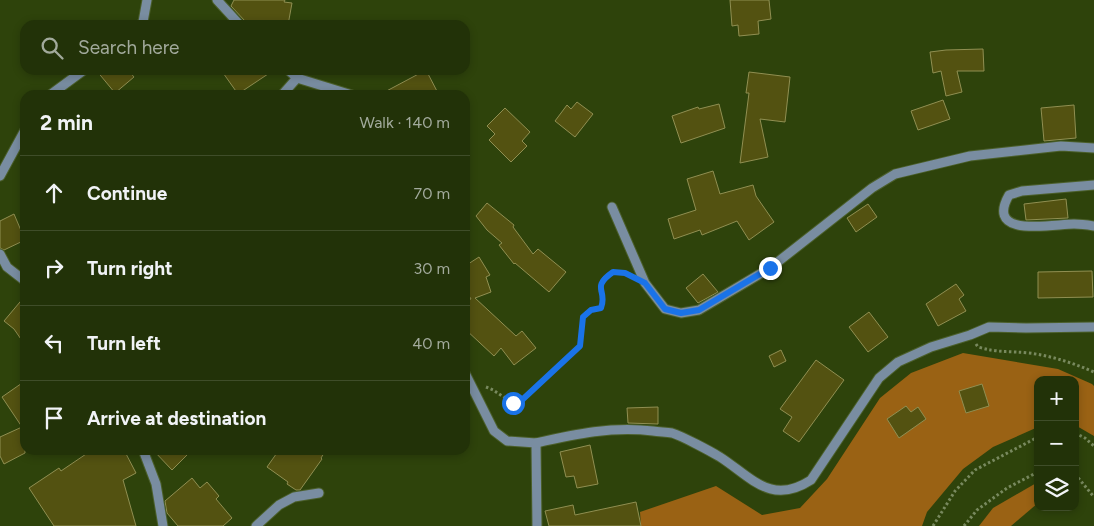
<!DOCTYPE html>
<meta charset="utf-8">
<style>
body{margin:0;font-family:Figtree,sans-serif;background:#2e3e16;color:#f1f3f6}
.controls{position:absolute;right:15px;bottom:15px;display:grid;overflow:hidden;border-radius:10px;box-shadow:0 2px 8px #0003}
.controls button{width:45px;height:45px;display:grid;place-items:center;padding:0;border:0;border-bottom:1px solid #3f4d29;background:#223208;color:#f1f3f6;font:25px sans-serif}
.stop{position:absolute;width:15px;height:15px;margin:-11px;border:4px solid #1a73e8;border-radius:50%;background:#fff}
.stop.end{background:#1a73e8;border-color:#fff;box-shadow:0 1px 5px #0008}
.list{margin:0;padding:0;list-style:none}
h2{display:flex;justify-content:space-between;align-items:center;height:65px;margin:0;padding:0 20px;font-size:21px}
h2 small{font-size:16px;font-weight:400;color:#a2aa9c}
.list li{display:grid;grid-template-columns:32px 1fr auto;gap:15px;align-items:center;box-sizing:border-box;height:75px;padding:0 20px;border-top:1px solid #3f4d29}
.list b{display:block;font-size:19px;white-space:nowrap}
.list em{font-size:16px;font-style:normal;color:#a2aa9c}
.icon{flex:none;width:28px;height:28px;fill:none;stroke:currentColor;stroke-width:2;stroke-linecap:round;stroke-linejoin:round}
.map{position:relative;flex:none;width:1094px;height:526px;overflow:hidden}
.search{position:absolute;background:#223208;box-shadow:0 2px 8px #0003;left:20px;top:20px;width:450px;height:55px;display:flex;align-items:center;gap:12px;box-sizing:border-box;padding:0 18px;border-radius:15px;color:#a2aa9c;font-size:19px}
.panel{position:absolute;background:#223208;box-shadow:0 2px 8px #0003;left:20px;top:90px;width:450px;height:365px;border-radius:15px}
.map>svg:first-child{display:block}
</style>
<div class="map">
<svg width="1094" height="526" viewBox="0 0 1094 526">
<rect width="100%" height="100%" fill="#2e430b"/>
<g fill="#9a6214">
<polygon points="963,353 1058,369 1092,384 1094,386 1094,436 1075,425 1075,380 1038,380 1038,427 993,447 963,469 927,512 922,526 641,526 640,512 716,486 762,515 800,508 827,479 880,398 911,373"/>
<polygon points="1038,482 1038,503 1011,526 979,526 993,508"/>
</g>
<g fill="#535211" stroke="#908f52">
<polygon points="234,0 285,0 284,2 292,3 288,25 254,25 245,21 231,6"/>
<polygon points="730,0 769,0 771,19 758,21 759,34 739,36 738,25 732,26"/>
<polygon points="983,49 984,71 957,71 962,92 946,96 941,71 933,73 930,52 946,50"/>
<polygon points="96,70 128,70 134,77 115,93"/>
<polygon points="221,70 274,70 238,94"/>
<polygon points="426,70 439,95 379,95"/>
<polygon points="749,72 790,77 785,122 760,119 768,157 740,163 749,93 746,93"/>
<polygon points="943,100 950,119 918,130 911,111"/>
<polygon points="577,102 593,114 575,137 555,121 567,105 571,109"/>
<polygon points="719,104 725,128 681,143 672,116 698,107 699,109"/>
<polygon points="1074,105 1076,138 1044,141 1041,108"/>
<polygon points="505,108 530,132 522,141 527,146 511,162 489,140 495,134 487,126"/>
<polygon points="713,171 720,194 753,185 756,196 774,222 749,240 737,221 702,235 700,230 674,239 668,219 696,210 687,179"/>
<polygon points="1066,199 1068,218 1026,220 1024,204"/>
<polygon points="487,203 514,225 513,227 533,254 538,249 566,272 549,292 515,263 514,264 499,245 502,243 487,230 476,216"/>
<polygon points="868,204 877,217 856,232 847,218"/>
<polygon points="14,214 25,240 4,250 0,248 0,221"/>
<polygon points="479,257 490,275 486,277 491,292 475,298 516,336 522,331 536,348 514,365 501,348 494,356 465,329 465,301 471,299 465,289 465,266"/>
<polygon points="1092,271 1093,297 1038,298 1038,272"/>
<polygon points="703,274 718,292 698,303 686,288"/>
<polygon points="956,284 964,295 959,299 966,311 938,326 926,304"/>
<polygon points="25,296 25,345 14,329 4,321"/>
<polygon points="869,312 888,337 868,352 849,327"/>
<polygon points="781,350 786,361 774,367 769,356"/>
<polygon points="816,360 844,380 799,442 783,431 792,417 780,409"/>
<polygon points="25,381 25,453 4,464 0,456 0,437 22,427 2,397"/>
<polygon points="982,384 989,406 966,413 959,391"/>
<polygon points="906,406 911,412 918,407 926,419 899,438 887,419"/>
<polygon points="658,407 658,424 628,423 627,408"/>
<polygon points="590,445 598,484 577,488 574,476 566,477 560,452"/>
<polygon points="92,450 124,450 136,473 123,480 136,526 54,526 29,488 59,468 61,471"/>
<polygon points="153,450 192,450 172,470"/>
<polygon points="279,450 326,450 321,458 322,459 300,490 296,490 287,484 288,482 267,467"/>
<polygon points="192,478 200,488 207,482 219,496 216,499 232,518 223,526 178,526 167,513 165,501"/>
<polygon points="636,502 641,526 549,526 545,511 573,505 575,515"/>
</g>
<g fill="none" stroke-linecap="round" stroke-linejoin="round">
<g stroke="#4b5f2b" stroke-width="11">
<g id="minor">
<polyline points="217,0 240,25"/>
<polyline points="140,25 143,22 147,0"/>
<polyline points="288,70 297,78 352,95"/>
<polyline points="50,95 84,70"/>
<polyline points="282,95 297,78"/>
<polyline points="0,176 25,130"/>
<path d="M 1094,185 L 1022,191 L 1009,195 C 984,239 1053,224 1074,224 C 1081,224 1088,225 1094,226"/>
<polyline points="612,207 645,283 665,309 681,313 699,310 770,268 872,188 895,174 970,156 1061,146 1094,148"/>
<polyline points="0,254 7,267 25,281"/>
<polyline points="465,373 494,431 507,441 536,443 537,526"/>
<path d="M 536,443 C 576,434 612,426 653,431 C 659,432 666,432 672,433 C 682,436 710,451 720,457 C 751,477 771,506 811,480 L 879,378 L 898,362 L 931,347 L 970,335 L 989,327 L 1026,328 L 1094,327"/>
<polyline points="143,450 156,484 163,526"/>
<polyline points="256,526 279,505 294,497 319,493"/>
</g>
</g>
<g stroke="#78895e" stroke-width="3" stroke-dasharray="2.5 2.5" stroke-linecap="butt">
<path d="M 976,344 L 978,347 C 998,353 1010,351 1029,353 C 1052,356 1073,363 1094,372"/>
<path d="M 486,387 L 493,390 L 513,403 L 522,400 L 580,345 L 583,317 L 591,310 L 601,308 C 605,300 600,296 600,288 C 601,273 618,269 629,275"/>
<polyline points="1075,433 1085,438 1094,446"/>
<polyline points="1075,474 1094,497"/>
<polyline points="933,526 955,491 975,470 1038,437"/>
<polyline points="964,526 977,510 1007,488 1038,472"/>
</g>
<use href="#minor" stroke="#798da1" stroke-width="9"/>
</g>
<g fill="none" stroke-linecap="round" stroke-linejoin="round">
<path stroke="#1a73e8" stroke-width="6" d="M 513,403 L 522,400 L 580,346 L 583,317 L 591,310 L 601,308 C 608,290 590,288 613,272 L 625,273 L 645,283 L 665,309 L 681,313 L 699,310 L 770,268"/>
</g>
</svg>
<div class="controls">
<button>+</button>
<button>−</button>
<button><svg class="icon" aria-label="layers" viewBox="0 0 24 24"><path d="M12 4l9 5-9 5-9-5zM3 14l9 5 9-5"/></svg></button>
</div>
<div class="stop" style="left:513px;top:403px"></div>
<div class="stop end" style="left:770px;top:268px"></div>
<div class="search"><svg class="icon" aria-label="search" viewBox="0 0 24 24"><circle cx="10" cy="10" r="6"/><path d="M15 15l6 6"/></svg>Search here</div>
<section class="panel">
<h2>2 min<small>Walk · 140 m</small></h2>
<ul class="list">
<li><svg class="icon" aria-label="ahead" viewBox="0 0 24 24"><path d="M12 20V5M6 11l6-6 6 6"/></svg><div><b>Continue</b></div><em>70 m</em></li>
<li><svg class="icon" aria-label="right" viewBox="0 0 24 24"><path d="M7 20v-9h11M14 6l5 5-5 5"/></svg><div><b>Turn right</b></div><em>30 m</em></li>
<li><svg class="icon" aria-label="left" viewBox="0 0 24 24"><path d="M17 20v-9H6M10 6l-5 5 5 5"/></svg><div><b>Turn left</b></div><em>40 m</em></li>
<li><svg class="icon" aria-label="arrive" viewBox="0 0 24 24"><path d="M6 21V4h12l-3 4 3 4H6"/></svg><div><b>Arrive at destination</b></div></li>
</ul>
</section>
</div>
